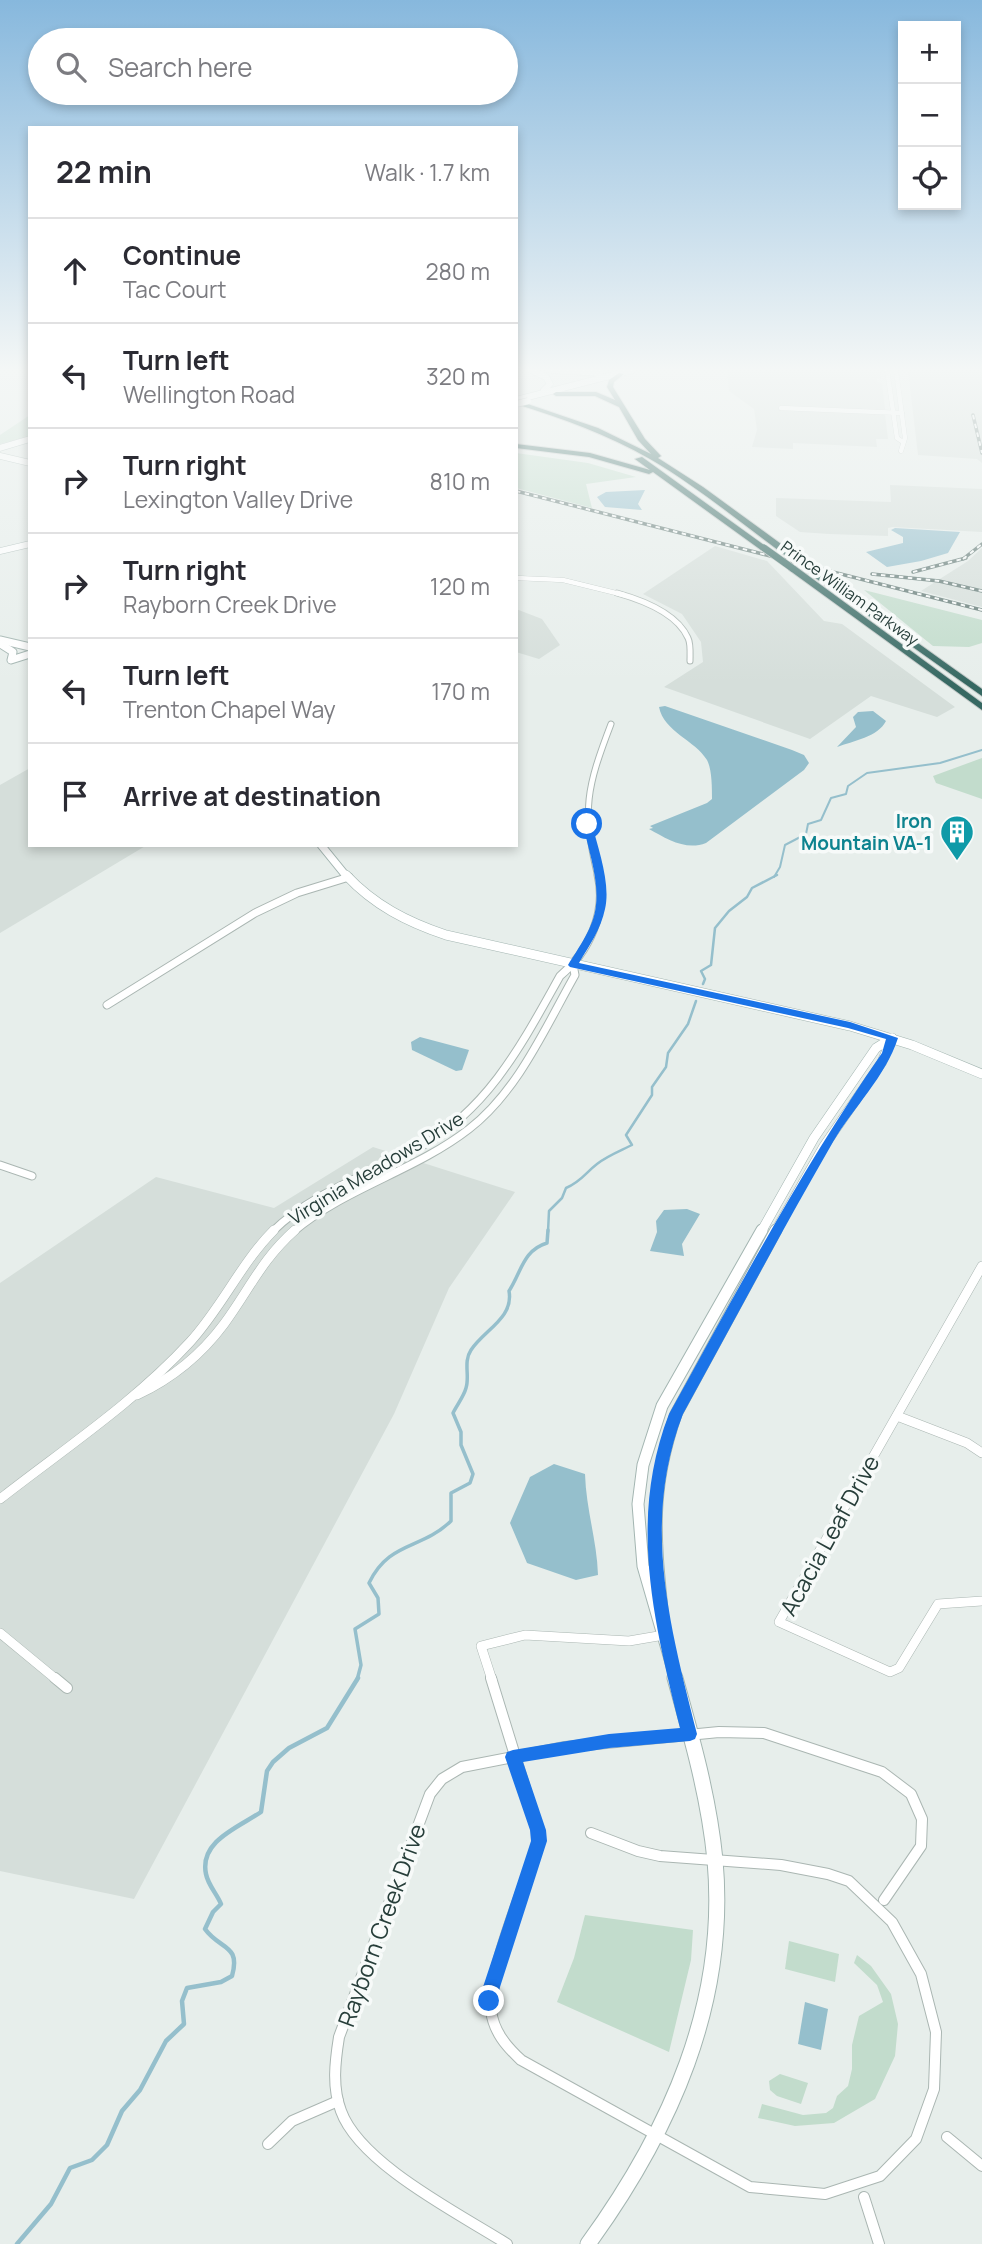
<!DOCTYPE html>
<meta charset="utf-8">
<style>
body{margin:0;font-family:Manrope,sans-serif;background:#f2f2f3;color:#2b2b33}
.controls{position:absolute;right:21px;top:21px;display:grid;overflow:hidden;border-radius:0px;box-shadow:0 4px 10px #0003}
.controls button{width:63px;height:63px;display:grid;place-items:center;padding:0;border:0;border-bottom:2px solid #e1e1e2;background:#fff;color:#2b2b33;font:35px sans-serif}
.stop{position:absolute;width:21px;height:21px;margin:-16px;border:5px solid #1a73e8;border-radius:50%;background:#fff}
.stop.end{background:#1a73e8;border-color:#fff;box-shadow:0 2px 7px #0008}
.list{margin:0;padding:0;list-style:none}
h2{display:flex;justify-content:space-between;align-items:center;height:91px;margin:0;padding:0 28px;font-size:30px}
h2 small{font-size:23px;font-weight:400;color:#7c7c81}
.list li{display:grid;grid-template-columns:46px 1fr auto;gap:21px;align-items:center;box-sizing:border-box;height:105px;padding:0 28px;border-top:2px solid #e1e1e2}
.list b{display:block;font-size:26px;white-space:nowrap}
.list p{margin:0;font-size:23px;white-space:nowrap;color:#7c7c81}
.list em{font-size:23px;font-style:normal;color:#7c7c81}
.icon{flex:none;width:38px;height:38px;fill:none;stroke:currentColor;stroke-width:2;stroke-linecap:round;stroke-linejoin:round}
.map{position:relative;flex:none;width:982px;height:2244px;overflow:hidden}
.search{position:absolute;background:#fff;box-shadow:0 4px 10px #0003;left:28px;top:28px;width:490px;height:77px;display:flex;align-items:center;gap:18px;box-sizing:border-box;padding:0 24px;border-radius:38px;color:#7c7c81;font-size:26px}
.panel{position:absolute;background:#fff;box-shadow:0 4px 10px #0003;left:28px;top:126px;width:490px;height:721px;border-radius:0px}
.map>svg:first-child{display:block}
</style>
<div class="map">
<svg width="982" height="2244" viewBox="0 0 982 2244">
<rect width="100%" height="100%" fill="#e7eeeb"/>
<g fill="#d5deda">
<polygon points="727,370 880,370 881,378 877,379 877,382 882,383 885,409 878,410 885,414 888,439 876,439 877,447 793,443 793,449 752,447 757,430 754,409 729,391"/>
<polygon points="908,370 982,370 982,463 977,459 918,455"/>
<polygon points="890,485 982,489 982,532 893,527 888,528 888,536 829,534 800,532 776,516 776,498 891,502"/>
<polygon points="715,546 767,561 824,621 842,624 955,707 937,717 871,696 810,739 664,687 703,662 701,642 682,614 643,594"/>
<polygon points="982,548 982,607 921,591 968,561"/>
<polygon points="516,609 542,619 560,645 539,659 516,652"/>
<polygon points="30,768 30,845 147,845 0,933 0,785"/>
<polygon points="373,1147 515,1192 449,1288 394,1414 134,1899 0,1871 0,1283 156,1177 274,1208"/>
</g>
<g fill="#c2dccc">
<polygon points="30,415 30,436 0,444 0,435"/>
<polygon points="516,453 588,463 636,477 586,484 592,508 516,488"/>
<polygon points="864,590 982,620 982,643 969,647 933,646"/>
<polygon points="982,758 982,799 936,783 933,776"/>
<polygon points="585,1915 693,1930 691,1960 669,2052 557,2002 574,1958"/>
<polygon points="789,1941 839,1954 835,1982 785,1969"/>
<polygon points="857,1955 871,1966 891,1994 898,2024 895,2056 875,2099 834,2123 795,2126 758,2118 762,2104 803,2115 826,2113 833,2108 837,2096 848,2086 852,2069 852,2045 859,2016 883,2002 877,1985 854,1963"/>
<polygon points="780,2074 808,2083 801,2104 777,2096 770,2090 769,2081"/>
</g>
<g fill="#95bfcc">
<polygon points="645,490 638,504 642,510 605,507 597,497 606,492"/>
<polygon points="895,528 960,532 948,553 921,561 887,567 866,552 903,543 903,537 891,530"/>
<path d="M 665,706 L 792,750 L 804,755 L 809,763 L 804,770 L 706,843 C 686,851 667,839 649,829 L 653,828 L 650,826 L 707,803 L 712,799 C 712,788 712,769 707,760 C 695,740 664,732 659,707 Z"/>
<path d="M 873,711 L 886,721 C 878,737 853,741 837,747 L 856,727 L 853,717 L 858,712 Z"/>
<polygon points="420,1037 469,1050 462,1070 456,1071 412,1050 411,1042"/>
<polygon points="687,1209 700,1214 682,1244 684,1256 650,1251 657,1232 656,1221 664,1210"/>
<path d="M 554,1464 L 585,1474 C 586,1509 597,1541 598,1575 L 576,1580 L 527,1563 L 510,1523 L 530,1477 Z"/>
<polygon points="805,2002 828,2009 821,2050 798,2044"/>
</g>
<g fill="none" stroke-linecap="round" stroke-linejoin="round">
<polyline stroke="#95bfcc" stroke-width="2" points="774,877 780,867 785,845 806,834 808,824 821,820 831,798 846,794 848,786 867,773 940,763 982,750"/>
<g stroke="#95bfcc" stroke-width="2.5">
<polyline points="703,984 705,979 701,971 711,965 715,928 729,911 747,897 752,888 777,875"/>
<path d="M 548,1232 L 549,1211 L 562,1198 L 566,1188 C 582,1181 584,1174 597,1164 C 607,1156 620,1151 632,1145 L 626,1135 L 652,1095 L 652,1087 L 666,1067 L 668,1053 L 688,1024 L 696,1001"/>
</g>
<path stroke="#95bfcc" stroke-width="3.5" d="M 357,1680 L 361,1665 L 355,1629 L 379,1614 L 378,1598 L 369,1583 C 389,1541 421,1550 451,1521 L 451,1493 L 470,1483 L 473,1474 L 461,1445 L 461,1432 L 453,1413 C 457,1405 464,1396 466,1388 C 470,1376 463,1362 471,1350 C 484,1330 514,1318 509,1291 C 521,1273 523,1250 547,1243 L 548,1230"/>
<path stroke="#95bfcc" stroke-width="4.5" d="M 17,2244 L 51,2204 L 70,2168 L 92,2160 L 107,2145 L 122,2111 L 140,2090 L 166,2041 L 184,2024 L 182,2001 L 187,1988 L 221,1982 L 232,1976 C 241,1944 220,1950 205,1929 L 213,1912 L 221,1904 C 217,1894 208,1885 206,1874 C 199,1841 239,1827 261,1812 L 267,1771 L 273,1762 L 289,1748 L 327,1728 L 358,1678"/>
<g stroke="#aab6b2" stroke-width="5">
<g id="street-far4">
<polyline points="887,370 897,438 903,442"/>
<polyline points="896,370 905,438 901,451"/>
<polyline points="781,408 902,413"/>
<polyline points="516,578 563,580 624,595"/>
</g>
</g>
<g stroke="#aab6b2" stroke-width="7">
<g id="street-far3">
<path d="M 617,593 C 642,600 677,613 688,638 C 691,644 690,654 690,661"/>
<path d="M 598,877 C 581,810 587,787 611,724"/>
</g>
</g>
<g stroke="#aab6b2" stroke-width="9">
<g id="street-far2">
<polyline points="107,1005 255,913 297,893 349,877"/>
<polyline points="0,1165 32,1176"/>
<path d="M 272,1232 C 312,1192 371,1174 420,1147 C 489,1109 523,1042 560,976 C 589,952 607,912 598,875"/>
<path d="M 293,1232 C 345,1188 415,1171 469,1129 C 518,1091 545,1028 575,975 L 573,965"/>
</g>
</g>
<g stroke="#aab6b2" stroke-width="10">
<g id="street-far1">
<polyline points="982,1266 779,1622 890,1672 899,1668 938,1604 982,1601"/>
<path d="M 137,1395 C 171,1379 201,1355 224,1324 C 249,1290 262,1259 295,1230"/>
<polyline points="897,1416 967,1443 982,1453"/>
<path d="M 0,1499 C 64,1449 135,1402 190,1342 C 222,1307 241,1263 274,1230"/>
<polyline points="0,1633 57,1680"/>
<polyline points="492,1680 481,1646 525,1635 629,1641 664,1635"/>
</g>
</g>
<g stroke="#aab6b2" stroke-width="12">
<g id="street">
<polyline points="55,1678 67,1688"/>
<path d="M 491,1678 L 538,1830 L 539,1841 C 527,1879 486,1976 491,2011 C 494,2032 506,2046 521,2060 L 750,2187 L 825,2194 L 880,2176 L 916,2139 L 934,2089 L 936,2032 L 921,1974 L 892,1922 L 849,1881 L 828,1874 L 781,1865 L 660,1856 L 638,1851 L 591,1833"/>
<polyline points="947,2137 982,2166"/>
<polyline points="268,2144 292,2121 338,2101"/>
<polyline points="864,2197 879,2244"/>
<path d="M 507,2244 C 460,2214 360,2164 341,2111 C 332,2087 335,2062 339,2037 L 430,1794 L 442,1779 L 462,1767 L 565,1747 L 719,1732 L 764,1733 L 882,1772 L 911,1794 L 922,1819 L 921,1846 L 884,1900"/>
</g>
</g>
<g stroke="#a3b5b1" stroke-width="7">
<g id="secondary-far4">
<polyline points="531,370 546,377 550,384 544,390"/>
<polyline points="551,370 600,373"/>
<polyline points="516,400 633,370"/>
<polyline points="0,448 30,439"/>
<polyline points="0,456 30,463"/>
<polyline points="0,551 30,544"/>
</g>
</g>
<g stroke="#a3b5b1" stroke-width="9">
<g id="secondary-far3">
<polyline points="0,640 30,647"/>
<polyline points="2,645 13,652 11,660 30,654"/>
<polyline points="321,845 347,877"/>
</g>
</g>
<g stroke="#a3b5b1" stroke-width="10">
<g id="secondary-far2">
<path d="M 346,875 C 374,905 407,922 446,935 L 850,1026 L 912,1045 L 982,1074"/>
<polyline points="761,1232 814,1138 876,1048 892,1038"/>
<polyline points="775,1232 824,1146 882,1062 892,1038"/>
</g>
</g>
<g stroke="#a3b5b1" stroke-width="13">
<g id="secondary-far1">
<path d="M 663,1619 C 655,1539 649,1492 676,1414 L 776,1230"/>
<polyline points="676,1680 643,1566 638,1504 643,1465 662,1406 762,1230"/>
</g>
</g>
<g stroke="#a3b5b1" stroke-width="17">
<path id="secondary" d="M 588,2244 C 670,2131 728,2003 715,1860 C 709,1798 692,1738 675,1678"/>
</g>
<g stroke="#c3c9c8" stroke-width="2">
<g id="highway">
<path d="M 619,373 L 624,374 L 614,382 L 613,387 L 645,439 L 661,456 L 658,458 L 703,487 L 792,552 L 792,556 L 786,556 C 741,523 698,487 650,459 C 608,435 562,418 516,404 L 516,400 L 598,428 L 651,454 L 638,440 L 619,407 L 595,396 L 556,396 L 553,394 L 556,392 L 596,392 L 615,400 L 607,387 L 609,380 Z"/>
<polygon points="516,444 590,453 650,470 635,459 642,457 768,548 761,550 653,472 649,474 589,457 516,448"/>
<polygon points="789,566 795,566 982,703 982,710 789,570"/>
<polygon points="814,573 820,573 982,689 982,696 814,577"/>
</g>
</g>
<use href="#street-far4" stroke="#fff" stroke-width="4.5"/>
<use href="#street-far3" stroke="#fff" stroke-width="5"/>
<use href="#street-far2" stroke="#fff" stroke-width="7"/>
<use href="#street-far1" stroke="#fff" stroke-width="9"/>
<use href="#street" stroke="#fff" stroke-width="10"/>
<use href="#secondary-far4" stroke="#fff" stroke-width="6"/>
<use href="#secondary-far3" stroke="#fff" stroke-width="7"/>
<use href="#secondary-far2" stroke="#fff" stroke-width="9"/>
<use href="#secondary-far1" stroke="#fff" stroke-width="11"/>
<use href="#secondary" stroke="#fff" stroke-width="15"/>
<use href="#highway" fill="#366862" fill-rule="evenodd"/>
<g stroke="#627975" stroke-width="3.5">
<g id="rail">
<polyline points="973,415 982,453"/>
<polyline points="516,491 982,610"/>
<polyline points="963,559 982,544"/>
<polyline points="913,572 966,558"/>
<polyline points="872,574 939,581 982,591"/>
</g>
</g>
<use href="#rail" stroke="#f7faf9" stroke-width="2" stroke-dasharray="4.5" stroke-linecap="butt"/>
<g stroke="#a3b5b1" stroke-width="7" stroke-linecap="butt">
<polyline id="secondary-bridge" points="516,404 528,401"/>
</g>
<g stroke="#c3c9c8" stroke-width="8" stroke-linecap="butt">
<g id="highway-bridge">
<polyline points="764,548 792,568"/>
<polyline points="789,554 817,575"/>
</g>
</g>
<use href="#secondary-bridge" stroke="#fff" stroke-width="6"/>
<use href="#highway-bridge" stroke="#366862" stroke-width="7"/>
</g>
<linearGradient id="sky" x2="0" y2="1"><stop stop-color="#87b8dd"/><stop offset="0.54" stop-color="#f4f7f6"/><stop offset="1" stop-color="#f4f7f6" stop-opacity="0"/></linearGradient>
<rect width="982" height="684" fill="url(#sky)"/>
<path fill="#1a73e8" d="M 587,821 L 592,824 C 598,849 611,883 605,909 C 601,929 589,946 579,963 L 850,1022 L 898,1038 C 886,1076 853,1108 833,1142 C 781,1232 733,1323 683,1414 C 641,1522 670,1627 697,1734 L 695,1739 L 690,1741 L 609,1748 L 523,1762 L 546,1830 L 547,1841 L 500,1987 L 496,2007 L 489,2010 L 483,2007 L 481,2001 L 483,1987 L 531,1841 L 530,1830 L 505,1757 L 507,1752 L 513,1750 L 609,1734 L 680,1728 C 654,1622 628,1520 669,1414 C 737,1291 802,1168 882,1053 L 886,1039 L 848,1028 L 570,967 L 568,965 C 579,947 594,927 596,905 C 599,879 588,849 583,824 Z"/>
<defs>
<g id="building-pin" transform="scale(1.75)"><path d="M0 17L-7.5 6A9.5 9.5 0 1 1 7.5 6Z" fill="#0f9aa8" stroke="#f7faf9"/><path d="M-4-6H4V6H1V3H-1V6H-4ZM-2.5-4.3h1.7v1.8h-1.7ZM.8-4.3h1.7v1.8H.8ZM-2.5-1h1.7V.8h-1.7ZM.8-1h1.7V.8H.8Z" fill="#fff"/></g>
</defs>
<g fill-rule="evenodd">
<use href="#building-pin" x="957" y="832"/>
</g>
<g text-anchor="middle" dominant-baseline="central" stroke-width="7" stroke-linejoin="round" paint-order="stroke">
<g font-size="16" fill="#273e3a" stroke="#f7faf9">
<text transform="translate(850 593) rotate(36)">Prince William Parkway</text>
</g>
<g font-size="19" font-weight="bold" fill="#0d838f" stroke="#f7faf9" text-anchor="end">
<text x="932" y="821">Iron<tspan x="932" dy="22">Mountain VA-1</tspan></text>
</g>
<g font-size="19" fill="#273e3a" stroke="#f7faf9">
<text transform="translate(376 1168) rotate(-31)">Virginia Meadows Drive</text>
</g>
<g font-size="23" fill="#273e3a" stroke="#f7faf9">
<text transform="translate(829 1535) rotate(-61)">Acacia Leaf Drive</text>
<text transform="translate(381 1925) rotate(-70)">Rayborn Creek Drive</text>
</g>
</g>
</svg>
<div class="controls">
<button>+</button>
<button>−</button>
<button><svg class="icon" aria-label="locate" viewBox="0 0 24 24"><circle cx="12" cy="12" r="6"/><path d="M12 2v4M12 18v4M2 12h4M18 12h4"/></svg></button>
</div>
<div class="stop" style="left:587px;top:824px"></div>
<div class="stop end" style="left:489px;top:2001px"></div>
<div class="search"><svg class="icon" aria-label="search" viewBox="0 0 24 24"><circle cx="10" cy="10" r="6"/><path d="M15 15l6 6"/></svg>Search here</div>
<section class="panel">
<h2>22 min<small>Walk · 1.7 km</small></h2>
<ul class="list">
<li><svg class="icon" aria-label="ahead" viewBox="0 0 24 24"><path d="M12 20V5M6 11l6-6 6 6"/></svg><div><b>Continue</b><p>Tac Court</p></div><em>280 m</em></li>
<li><svg class="icon" aria-label="left" viewBox="0 0 24 24"><path d="M17 20v-9H6M10 6l-5 5 5 5"/></svg><div><b>Turn left</b><p>Wellington Road</p></div><em>320 m</em></li>
<li><svg class="icon" aria-label="right" viewBox="0 0 24 24"><path d="M7 20v-9h11M14 6l5 5-5 5"/></svg><div><b>Turn right</b><p>Lexington Valley Drive</p></div><em>810 m</em></li>
<li><svg class="icon" aria-label="right" viewBox="0 0 24 24"><path d="M7 20v-9h11M14 6l5 5-5 5"/></svg><div><b>Turn right</b><p>Rayborn Creek Drive</p></div><em>120 m</em></li>
<li><svg class="icon" aria-label="left" viewBox="0 0 24 24"><path d="M17 20v-9H6M10 6l-5 5 5 5"/></svg><div><b>Turn left</b><p>Trenton Chapel Way</p></div><em>170 m</em></li>
<li><svg class="icon" aria-label="arrive" viewBox="0 0 24 24"><path d="M6 21V4h12l-3 4 3 4H6"/></svg><div><b>Arrive at destination</b></div></li>
</ul>
</section>
</div>
